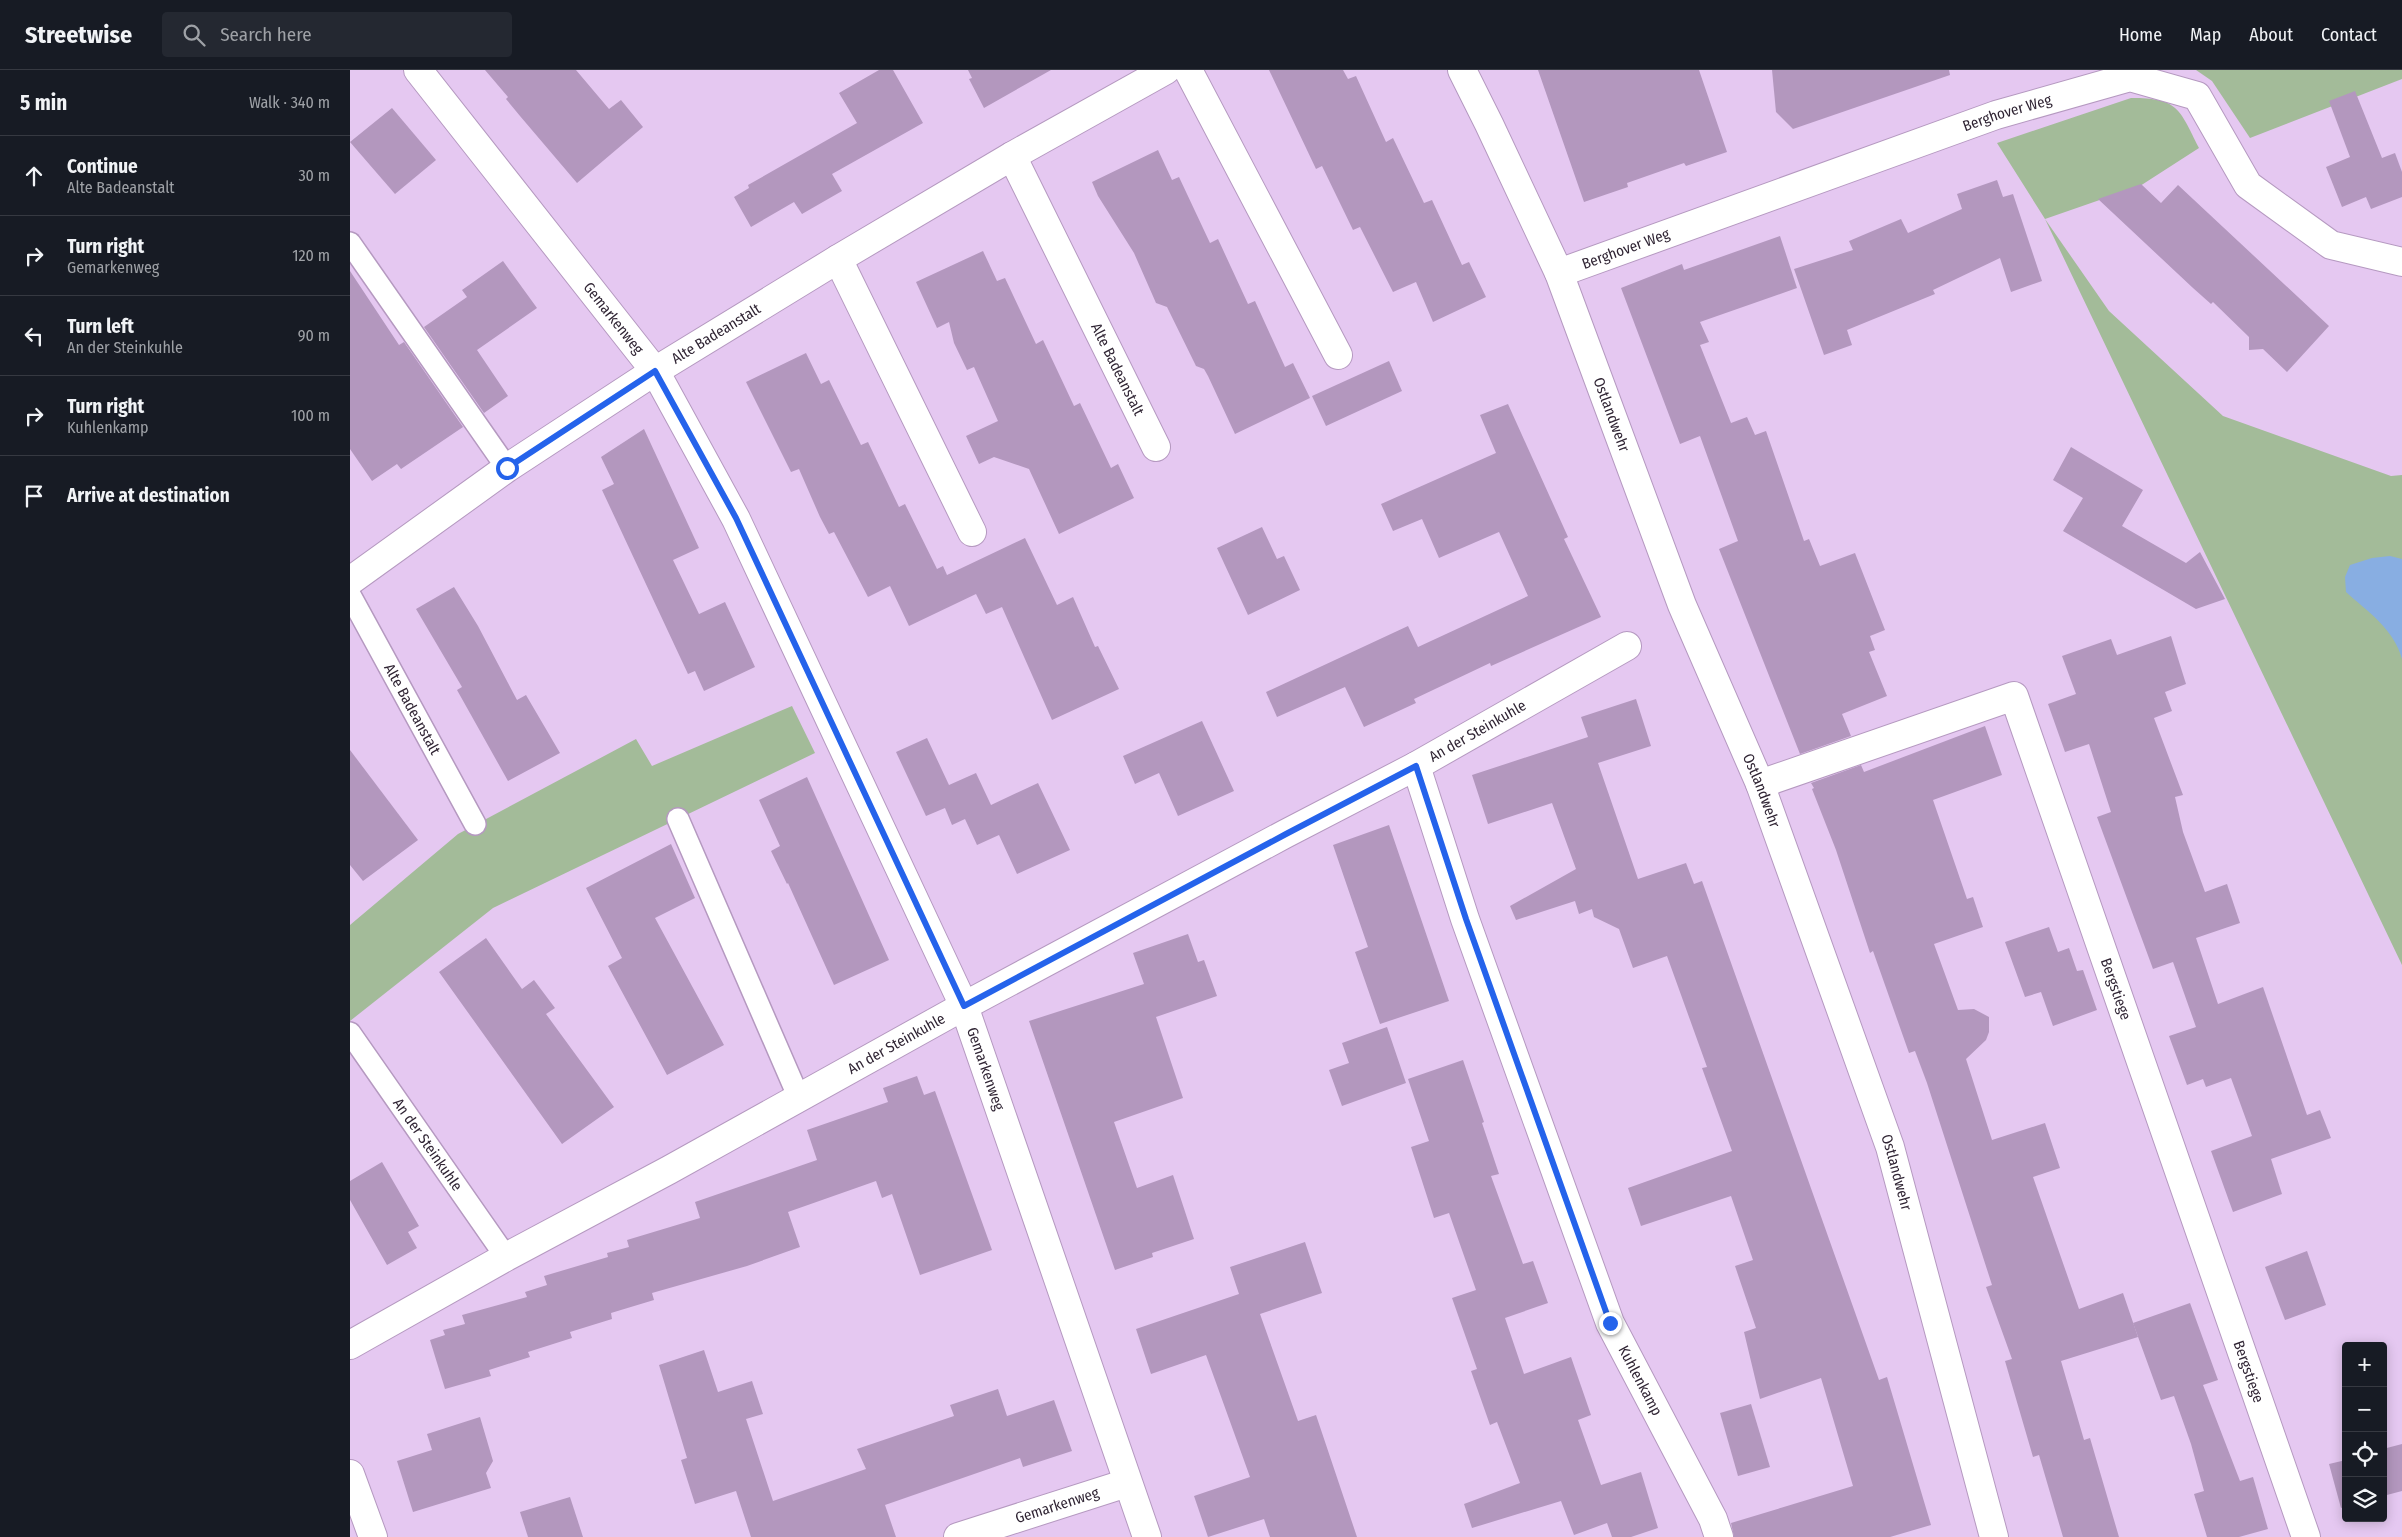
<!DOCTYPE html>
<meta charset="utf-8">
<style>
body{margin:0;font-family:"Fira Sans Condensed",sans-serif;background:#242831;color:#f1f3f6}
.controls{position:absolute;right:15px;bottom:15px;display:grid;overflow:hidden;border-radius:5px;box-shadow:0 2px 12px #0003}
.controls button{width:45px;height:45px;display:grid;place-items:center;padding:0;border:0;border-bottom:1px solid #363941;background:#171b24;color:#f1f3f6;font:25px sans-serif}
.stop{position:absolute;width:15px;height:15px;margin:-11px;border:4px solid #2563eb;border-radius:50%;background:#fff}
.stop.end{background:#2563eb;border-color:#fff;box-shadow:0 1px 5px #0008}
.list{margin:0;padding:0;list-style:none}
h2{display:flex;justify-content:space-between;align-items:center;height:65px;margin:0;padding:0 20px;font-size:21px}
h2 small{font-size:16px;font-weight:400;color:#9ea1a6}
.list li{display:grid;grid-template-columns:32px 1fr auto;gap:15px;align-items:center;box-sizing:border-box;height:80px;padding:0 20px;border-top:1px solid #363941}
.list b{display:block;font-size:19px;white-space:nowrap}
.list p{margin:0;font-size:16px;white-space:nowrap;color:#9ea1a6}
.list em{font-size:16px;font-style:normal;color:#9ea1a6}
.icon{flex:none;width:28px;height:28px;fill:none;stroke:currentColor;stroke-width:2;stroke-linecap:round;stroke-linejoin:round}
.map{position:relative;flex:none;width:2052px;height:1467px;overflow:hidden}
header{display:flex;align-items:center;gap:30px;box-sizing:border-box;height:70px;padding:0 25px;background:#171b24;border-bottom:1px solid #363941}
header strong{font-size:24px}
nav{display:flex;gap:28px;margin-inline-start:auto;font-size:18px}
.search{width:350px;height:45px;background:#242831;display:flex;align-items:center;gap:12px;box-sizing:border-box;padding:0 18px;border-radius:5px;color:#9ea1a6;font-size:19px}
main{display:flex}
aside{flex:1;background:#171b24}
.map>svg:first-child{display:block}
</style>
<header>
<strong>Streetwise</strong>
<div class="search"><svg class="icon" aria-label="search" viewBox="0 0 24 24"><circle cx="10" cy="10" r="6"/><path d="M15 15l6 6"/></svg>Search here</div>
<nav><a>Home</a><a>Map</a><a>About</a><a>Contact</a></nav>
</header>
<main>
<aside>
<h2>5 min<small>Walk · 340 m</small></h2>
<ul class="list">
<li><svg class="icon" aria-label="ahead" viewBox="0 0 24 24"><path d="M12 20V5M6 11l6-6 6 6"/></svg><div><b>Continue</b><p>Alte Badeanstalt</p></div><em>30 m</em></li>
<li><svg class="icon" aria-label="right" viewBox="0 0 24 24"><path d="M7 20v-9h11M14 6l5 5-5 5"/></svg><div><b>Turn right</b><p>Gemarkenweg</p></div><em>120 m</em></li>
<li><svg class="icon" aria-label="left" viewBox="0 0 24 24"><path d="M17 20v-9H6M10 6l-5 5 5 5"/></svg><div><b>Turn left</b><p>An der Steinkuhle</p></div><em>90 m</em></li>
<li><svg class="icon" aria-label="right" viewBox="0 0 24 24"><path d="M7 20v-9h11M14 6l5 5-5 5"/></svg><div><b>Turn right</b><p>Kuhlenkamp</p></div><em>100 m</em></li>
<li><svg class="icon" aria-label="arrive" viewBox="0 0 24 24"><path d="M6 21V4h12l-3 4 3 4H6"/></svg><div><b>Arrive at destination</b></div></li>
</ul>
</aside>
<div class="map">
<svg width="2052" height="1467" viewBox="0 0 2052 1467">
<rect width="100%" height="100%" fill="#e5c8f1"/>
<g fill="#a3bb99">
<polygon points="1846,0 2052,0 2052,9 1900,68 1862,11"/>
<path d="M 1781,28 C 1828,28 1829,38 1849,78 L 1790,116 L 1695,149 L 1759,241 L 1873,346 L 2041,406 L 2052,405 L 2052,895 L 1695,149 L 1647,73 Z"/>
<polygon points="442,636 465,683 143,838 0,951 0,855 108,764 286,669 302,696"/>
</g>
<path fill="#88aee2" d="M 2040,486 L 2052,489 L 2052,589 C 2044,559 2018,542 1996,522 L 1995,507 L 2000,495 L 2022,488 Z"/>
<g fill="#b397be">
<polygon points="135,0 226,0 259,39 271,30 293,57 227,113 170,46 156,29 158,27"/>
<polygon points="529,0 543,0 573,53 482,104 492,121 452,144 444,132 401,157 384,127 399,118 398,115 507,53 489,23"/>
<polygon points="618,0 701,0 634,38 619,9 622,8"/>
<polygon points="919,0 993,0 998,9 1006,6 1036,72 1043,68 1074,133 1082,130 1112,195 1119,192 1136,227 1083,252 1066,212 1043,222 1010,157 1003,160 972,96 966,99"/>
<polygon points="1188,0 1349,0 1377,82 1336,96 1334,93 1277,113 1278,117 1234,132"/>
<polygon points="1422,0 1599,0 1600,5 1443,59 1426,42"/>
<polygon points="2005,21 2032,88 2045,83 2052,102 2052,127 2021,139 2016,127 1992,137 1976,97 2000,87 1979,31"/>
<polygon points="42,38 86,90 45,124 0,72"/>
<polygon points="808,80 822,110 829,107 860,173 868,169 898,234 905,231 935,297 943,293 960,328 885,364 858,306 854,299 846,296 817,237 806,233 784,183 748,126 742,112"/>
<polygon points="1647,110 1653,127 1663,124 1692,211 1661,222 1650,188 1583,220 1585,224 1497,260 1502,275 1474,285 1444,199 1503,180 1499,171 1551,149 1558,163 1612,139 1607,124"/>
<polygon points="1791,114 1811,133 1828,115 1979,256 1937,302 1913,279 1899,280 1899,267 1863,232 1861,234 1843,218 1748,129"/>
<polygon points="1430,166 1447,218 1350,252 1359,272 1350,275 1381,353 1397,347 1405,365 1416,361 1454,471 1459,469 1470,496 1505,483 1535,560 1520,566 1525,580 1519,582 1537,626 1492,644 1501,666 1450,684 1369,479 1388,471 1350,366 1330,374 1271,218 1332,194 1334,200"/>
<polygon points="633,181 647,211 655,208 686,274 693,270 724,336 730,333 761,398 768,394 784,428 709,464 679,399 644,387 629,394 616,366 648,351 624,297 617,300 604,273 599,252 587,258 566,212"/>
<polygon points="153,191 187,238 127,280 158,326 134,343 74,257 117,227 112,220"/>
<polygon points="0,201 49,275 54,272 113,357 51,399 47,394 22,411 0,379"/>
<polygon points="456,283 471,314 479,310 511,375 518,372 549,437 555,434 587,499 593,496 597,505 675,468 707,535 723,527 745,577 748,576 769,619 702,650 652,537 636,544 626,524 559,556 540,516 518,527 484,462 479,464 470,447 449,399 441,402 396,312"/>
<polygon points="1039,291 1052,321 976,356 962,326"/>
<polygon points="1158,334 1218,467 1214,469 1251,547 1141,596 1140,593 1064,629 1066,633 1014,657 995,617 927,647 916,622 1058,556 1068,577 1178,526 1149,462 1089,488 1072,449 1043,461 1031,434 1146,383 1130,345"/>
<polygon points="294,359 349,478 323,490 349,544 375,532 405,597 354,621 345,601 338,604 252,420 264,414 251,387"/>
<polygon points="1721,377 1793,420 1772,456 1836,493 1850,482 1875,529 1846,539 1713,461 1733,428 1703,410"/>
<polygon points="912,457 927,489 934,486 950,520 898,545 867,478"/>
<polygon points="104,517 128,556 167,630 176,625 210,683 158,711 107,620 112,617 66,539"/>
<polygon points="1821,566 1836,614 1815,622 1822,641 1804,648 1833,725 1825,727 1833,762 1855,822 1877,814 1890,853 1846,868 1868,934 1913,917 1957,1045 1970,1040 1981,1068 1921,1089 1932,1124 1883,1142 1861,1081 1902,1066 1881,1008 1856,1017 1853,1009 1837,1015 1819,966 1846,957 1823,892 1803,899 1747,747 1761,742 1739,674 1715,682 1698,634 1726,624 1712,586 1761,569 1767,585"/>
<polygon points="1286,629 1301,676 1248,693 1288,809 1336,793 1344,814 1352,811 1529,1310 1537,1307 1581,1455 1540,1467 1384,1467 1381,1453 1503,1416 1471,1308 1410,1329 1394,1262 1406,1258 1385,1196 1403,1190 1381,1126 1291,1156 1278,1118 1382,1081 1352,998 1357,997 1317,886 1283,898 1269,859 1244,847 1242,839 1229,844 1225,831 1166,850 1160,836 1226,799 1202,733 1138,754 1122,705 1238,667 1231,647"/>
<polygon points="852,651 884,721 828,746 809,703 785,714 773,686"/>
<polygon points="1635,656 1652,705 1583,730 1617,829 1623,827 1633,857 1584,874 1608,940 1624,939 1639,947 1639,962 1636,970 1616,989 1642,1070 1695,1053 1710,1098 1683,1107 1729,1239 1773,1223 1788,1267 1711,1291 1734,1370 1740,1368 1769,1467 1713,1467 1689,1385 1683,1387 1655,1291 1662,1289 1636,1217 1642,1215 1577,1013 1565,981 1559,983 1523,881 1520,883 1486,780 1462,719 1464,718 1461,713 1511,695 1514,702"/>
<polygon points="577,668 599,715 626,703 641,735 688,713 720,780 667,804 649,765 627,775 615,749 602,755 595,738 576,746 546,682"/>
<polygon points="0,680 68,770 13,811 0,795"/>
<polygon points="457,707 539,890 484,915 438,813 437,814 421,781 430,776 409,730"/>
<polygon points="1039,755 1099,931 1030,954 1005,882 1018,877 983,775"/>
<polygon points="321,774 345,828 305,848 374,975 317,1005 258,896 272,888 236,818"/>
<polygon points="1699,857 1708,882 1719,878 1727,901 1733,900 1747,940 1703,956 1691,922 1675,927 1655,872"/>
<polygon points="838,864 848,892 854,890 867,926 806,947 833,1028 764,1052 787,1118 823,1105 844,1169 802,1183 803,1187 765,1200 679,951 794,914 783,883"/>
<polygon points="136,868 172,919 184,910 205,938 196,944 264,1037 212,1074 89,902"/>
<polygon points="1037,957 1056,1013 992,1036 979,1000 999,993 992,973"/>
<polygon points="1113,990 1134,1052 1132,1053 1149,1104 1141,1106 1173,1194 1183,1191 1198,1233 1155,1248 1174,1304 1221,1287 1241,1345 1228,1350 1251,1415 1291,1402 1308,1458 1281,1467 1262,1467 1257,1453 1224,1465 1211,1431 1122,1458 1114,1434 1170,1413 1147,1352 1140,1355 1121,1301 1127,1299 1102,1228 1126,1220 1099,1143 1084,1148 1061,1077 1079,1071 1058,1009"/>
<polygon points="567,1006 574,1025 585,1021 642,1180 570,1205 542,1124 532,1128 526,1111 438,1142 450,1177 397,1196 302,1223 304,1230 261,1243 262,1249 220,1262 222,1268 178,1282 180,1287 139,1300 141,1306 95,1319 80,1270 95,1265 93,1260 115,1254 112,1245 177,1227 175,1222 197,1215 194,1206 258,1187 257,1183 279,1177 277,1170 350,1148 345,1132 467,1090 457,1060 538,1032 533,1018"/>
<polygon points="32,1092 69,1156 58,1162 67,1178 37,1195 0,1130 0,1111"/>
<polygon points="955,1172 972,1223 910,1244 948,1351 966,1345 1007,1467 920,1467 914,1449 858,1467 844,1426 900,1407 856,1285 801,1304 786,1259 889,1224 880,1197"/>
<polygon points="1957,1181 1976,1235 1935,1250 1915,1197"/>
<polygon points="1840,1233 1868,1310 1853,1315 1890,1411 1903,1407 1918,1459 1889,1467 1857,1467 1844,1424 1854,1421 1841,1374 1824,1326 1811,1330 1783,1253"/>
<polygon points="354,1280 368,1322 402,1311 413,1344 396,1349 423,1431 516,1399 507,1379 604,1346 600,1335 648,1319 657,1346 704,1330 722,1381 673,1397 670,1388 535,1435 546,1467 401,1467 386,1421 345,1434 331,1390 337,1388 309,1295"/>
<polygon points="1401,1334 1420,1397 1388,1406 1370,1343"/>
<polygon points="130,1347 143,1391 136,1403 141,1418 63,1442 47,1391 82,1380 77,1364"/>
<polygon points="2052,1374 2052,1421 2033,1426 2033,1379"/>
<polygon points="1996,1390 1996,1436 1991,1438 1979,1394"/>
<polygon points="220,1427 233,1467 178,1467 170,1442"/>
</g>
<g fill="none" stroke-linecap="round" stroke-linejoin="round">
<g stroke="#b599c0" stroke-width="24">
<g id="service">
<polyline points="0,173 157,398"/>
<path id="s1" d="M 0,525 L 125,754"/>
<polyline points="328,749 449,1028"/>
<path id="s2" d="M 0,963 L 156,1187"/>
</g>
</g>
<g stroke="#b599c0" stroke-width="30">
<g id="minor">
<path id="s3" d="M 68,0 L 305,301 L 386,449 L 614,936 L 797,1467"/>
<polyline points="838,0 988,285"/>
<path id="s4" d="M 662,86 L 806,377"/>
<polyline points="488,189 622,462"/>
<path id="s5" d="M 1209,203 L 1646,45 L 1780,7 L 1847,26 L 1898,115 L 1981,175 L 2052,192"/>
<path id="s6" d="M 0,511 L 157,398 L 305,301 L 488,189 L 662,86 L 816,0"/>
<path id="s7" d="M 1066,696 L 1115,849 L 1260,1253 L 1363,1449 L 1369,1467"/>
<path id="s8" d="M 1410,714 L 1664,626 L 1956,1467"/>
<path id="s9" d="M 0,1275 L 156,1187 L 319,1100 L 614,936 L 935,764 L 1066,696 L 1277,576"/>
<polyline points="0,1404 23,1467"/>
<path id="s10" d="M 608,1467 L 777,1413"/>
</g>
</g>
<g stroke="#b599c0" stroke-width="30">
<g id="tertiary">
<path id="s11" d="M 1112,0 L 1139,54 L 1209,203 L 1332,535 L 1410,714 L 1540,1077 L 1644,1467"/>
</g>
</g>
<use href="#service" stroke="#fff" stroke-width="21"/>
<use href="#minor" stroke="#fff" stroke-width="28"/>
<use href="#tertiary" stroke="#fff" stroke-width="28"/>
</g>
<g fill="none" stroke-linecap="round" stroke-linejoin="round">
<polyline stroke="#2563eb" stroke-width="6" points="157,398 305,301 386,448 614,936 936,764 1066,696 1116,849 1260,1253"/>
</g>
<g text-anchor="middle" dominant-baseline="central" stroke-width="4" stroke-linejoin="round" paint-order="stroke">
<g font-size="15" fill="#302534" stroke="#f2d5fe">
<text stroke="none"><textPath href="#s5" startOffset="476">Berghover Weg</textPath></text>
<text stroke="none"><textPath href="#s5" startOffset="71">Berghover Weg</textPath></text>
<text stroke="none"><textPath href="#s3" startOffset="316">Gemarkenweg</textPath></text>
<text stroke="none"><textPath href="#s6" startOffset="442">Alte Badeanstalt</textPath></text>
<text stroke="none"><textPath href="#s4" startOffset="238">Alte Badeanstalt</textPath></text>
<text stroke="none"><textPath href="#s11" startOffset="376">Ostlandwehr</textPath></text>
<text stroke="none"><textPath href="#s1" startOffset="130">Alte Badeanstalt</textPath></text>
<text stroke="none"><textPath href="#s9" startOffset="1284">An der Steinkuhle</textPath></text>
<text stroke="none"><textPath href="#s11" startOffset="781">Ostlandwehr</textPath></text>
<text stroke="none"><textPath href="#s8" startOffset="579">Bergstiege</textPath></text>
<text stroke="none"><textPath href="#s9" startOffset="624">An der Steinkuhle</textPath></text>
<text stroke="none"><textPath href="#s3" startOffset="1156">Gemarkenweg</textPath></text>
<text stroke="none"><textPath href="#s2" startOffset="136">An der Steinkuhle</textPath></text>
<text stroke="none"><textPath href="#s11" startOffset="1186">Ostlandwehr</textPath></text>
<text stroke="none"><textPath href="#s8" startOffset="984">Bergstiege</textPath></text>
<text stroke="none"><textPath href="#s7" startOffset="655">Kuhlenkamp</textPath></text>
<text stroke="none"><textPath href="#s10" startOffset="104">Gemarkenweg</textPath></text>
</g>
</g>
</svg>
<div class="controls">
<button>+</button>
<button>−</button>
<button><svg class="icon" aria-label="locate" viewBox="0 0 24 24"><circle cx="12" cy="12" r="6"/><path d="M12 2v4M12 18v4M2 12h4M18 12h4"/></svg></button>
<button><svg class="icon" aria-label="layers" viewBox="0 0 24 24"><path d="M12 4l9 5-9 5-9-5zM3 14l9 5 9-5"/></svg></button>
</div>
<div class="stop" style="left:157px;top:398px"></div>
<div class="stop end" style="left:1260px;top:1253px"></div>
</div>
</main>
